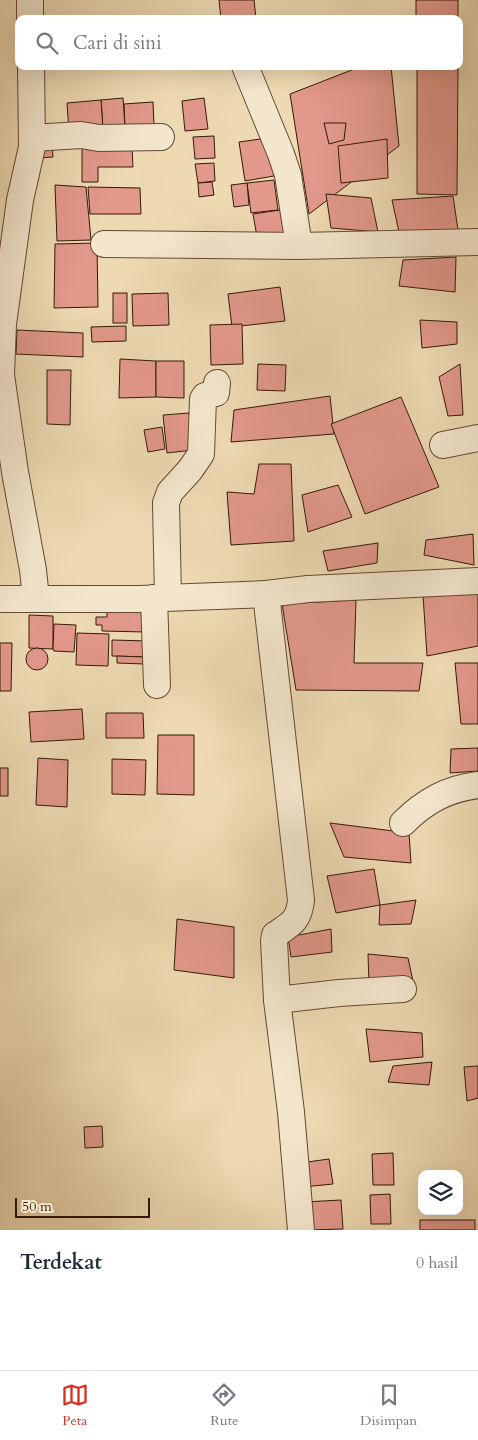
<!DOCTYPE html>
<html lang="id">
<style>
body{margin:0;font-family:Cardo,serif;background:#f2f2f3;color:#1f2937}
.controls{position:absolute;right:15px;bottom:15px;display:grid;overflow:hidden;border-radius:10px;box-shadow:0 5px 20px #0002}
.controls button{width:45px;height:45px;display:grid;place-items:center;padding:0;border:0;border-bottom:1px solid #e0e1e3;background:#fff;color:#1f2937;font:25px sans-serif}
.scale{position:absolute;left:15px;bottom:12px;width:135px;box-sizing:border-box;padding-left:5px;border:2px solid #341a07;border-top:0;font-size:14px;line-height:18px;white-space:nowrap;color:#341a07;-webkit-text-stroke:4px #f3e6cd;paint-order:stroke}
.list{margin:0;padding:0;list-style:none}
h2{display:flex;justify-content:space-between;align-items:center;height:65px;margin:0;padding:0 20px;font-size:21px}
h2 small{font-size:16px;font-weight:400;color:#747a83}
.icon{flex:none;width:28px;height:28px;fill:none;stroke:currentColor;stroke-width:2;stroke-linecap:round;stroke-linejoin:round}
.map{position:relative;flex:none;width:478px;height:1230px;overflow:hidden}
.search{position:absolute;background:#fff;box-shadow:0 5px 20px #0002;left:15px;right:15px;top:15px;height:55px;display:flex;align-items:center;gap:12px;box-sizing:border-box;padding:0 18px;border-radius:10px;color:#747a83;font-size:19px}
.sheet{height:140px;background:#fff}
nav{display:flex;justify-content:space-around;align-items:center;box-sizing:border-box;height:70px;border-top:1px solid #e0e1e3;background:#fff;font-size:14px;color:#747a83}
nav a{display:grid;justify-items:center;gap:2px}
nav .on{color:#d93025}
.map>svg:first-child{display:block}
</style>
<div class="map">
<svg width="478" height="1230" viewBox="0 0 478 1230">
<rect width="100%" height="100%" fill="#edd9b2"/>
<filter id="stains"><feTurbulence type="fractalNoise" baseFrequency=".004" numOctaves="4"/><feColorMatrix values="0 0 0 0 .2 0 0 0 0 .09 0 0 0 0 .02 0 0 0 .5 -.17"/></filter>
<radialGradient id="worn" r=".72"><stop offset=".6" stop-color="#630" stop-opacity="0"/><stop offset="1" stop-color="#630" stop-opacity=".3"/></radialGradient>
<g fill="#e2988b" stroke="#341a07">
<polygon points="219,0 254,0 256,19 221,19"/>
<rect x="416" y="0" width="42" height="19"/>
<polygon points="362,66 391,66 399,146 309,214 290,94"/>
<polygon points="417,66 458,66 457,195 417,194"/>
<polygon points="123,98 125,127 103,129 101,100"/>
<polygon points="204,98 208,129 185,131 182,101"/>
<polygon points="101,100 103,129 69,132 67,103"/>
<polygon points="153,102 154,125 125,127 124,104"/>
<polygon points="324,123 346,123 344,140 329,144"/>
<polygon points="214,136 215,158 195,159 193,137"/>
<polygon points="268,138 274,176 245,181 239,142"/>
<polygon points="387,139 388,178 341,183 338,146"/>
<polygon points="52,142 53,157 39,158 38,143"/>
<polygon points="132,146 133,167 98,167 98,182 82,182 82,147"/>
<polygon points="214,163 215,181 198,183 195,164"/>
<polygon points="274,180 278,210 251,213 247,183"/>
<polygon points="212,182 214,195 199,197 198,183"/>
<polygon points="247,183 249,205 234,207 231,185"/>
<polygon points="55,185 86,187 91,240 57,241"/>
<polygon points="88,187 140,188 141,214 90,214"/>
<polygon points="326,194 371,198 378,232 331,228"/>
<polygon points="453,196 458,230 399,232 392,200"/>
<polygon points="280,210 284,233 257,237 253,214"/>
<polygon points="97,243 98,307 54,308 55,244"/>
<polygon points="456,257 455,292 399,286 403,260"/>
<polygon points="280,287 285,321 232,327 228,294"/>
<rect x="113" y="293" width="14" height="30"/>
<polygon points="168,293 169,325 133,326 132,294"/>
<polygon points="420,320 457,322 457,344 422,348"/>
<polygon points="242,324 243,364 211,365 210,325"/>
<polygon points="126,326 126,341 92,342 91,327"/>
<polygon points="17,330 83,333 83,357 16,354"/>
<polygon points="120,359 156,361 156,397 119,398"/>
<polygon points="156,361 184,361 184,398 156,397"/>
<polygon points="258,364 286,365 285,391 257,390"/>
<polygon points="460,364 463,415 448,416 439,377"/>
<polygon points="47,370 71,370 70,425 47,424"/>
<polygon points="330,396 334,434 231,442 234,410"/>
<polygon points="401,397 439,487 365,514 331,424"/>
<polygon points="189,413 193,450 167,453 163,415"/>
<polygon points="162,427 165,449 148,452 144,430"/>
<polygon points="259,464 291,464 294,541 231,545 227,492 254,494"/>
<polygon points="338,485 352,517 308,532 302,495"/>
<polygon points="473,534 474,565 424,555 426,540"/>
<polygon points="378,543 377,563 328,571 323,551"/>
<polygon points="478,594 478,646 427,656 423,595"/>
<polygon points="356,600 354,663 423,663 419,691 296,690 282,604"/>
<polygon points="107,605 145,606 145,632 102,631 102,625 96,625 96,617 107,617"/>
<polygon points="29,615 53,616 53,649 29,648"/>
<polygon points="54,624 76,625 74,652 54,651 53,649"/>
<polygon points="77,633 109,634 108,666 76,665"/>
<polygon points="112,640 148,641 148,657 112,656"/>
<polygon points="0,643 12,643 11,691 0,691"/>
<circle cx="37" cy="659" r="11"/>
<polygon points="117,656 144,657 144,664 117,663"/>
<polygon points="455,663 478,663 478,724 461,724"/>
<polygon points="82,709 84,739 31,742 29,712"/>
<polygon points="106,713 143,713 144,738 106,738"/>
<polygon points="158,735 194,735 194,795 157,794"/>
<polygon points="478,748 478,771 450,773 451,749"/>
<polygon points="38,758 68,760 67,807 36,805"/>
<polygon points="112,759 146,760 145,795 112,794"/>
<rect x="0" y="768" width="8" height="28"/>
<polygon points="330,823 409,833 411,863 344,857"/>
<polygon points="374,869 380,905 336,913 327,876"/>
<polygon points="416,900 411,924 379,925 380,905"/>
<polygon points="177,919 234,927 234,978 174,970"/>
<polygon points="331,929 332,952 291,957 288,937"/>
<polygon points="368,954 408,958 413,981 369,984"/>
<polygon points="366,1029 422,1033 423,1057 370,1062"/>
<polygon points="432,1062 429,1085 388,1082 393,1066"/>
<polygon points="478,1066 478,1098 467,1101 464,1067"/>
<polygon points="102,1126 103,1147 85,1148 84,1127"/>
<polygon points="393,1153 394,1185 373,1185 372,1154"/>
<polygon points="329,1159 333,1184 303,1187 300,1163"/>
<polygon points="390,1194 391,1224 371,1224 370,1195"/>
<polygon points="341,1200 343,1229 307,1230 305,1202"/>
<rect x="420" y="1220" width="55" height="10"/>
</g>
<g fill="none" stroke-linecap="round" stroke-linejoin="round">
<g stroke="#624a32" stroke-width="28">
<g id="minor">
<polyline points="30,0 30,19"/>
<polyline points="31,66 32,147 20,200 3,324 1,375 15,472 33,570 36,599"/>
<polyline points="245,66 281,154 288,175 299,246"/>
<polyline points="32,138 81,135 99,138 161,137"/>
<polyline points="104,244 299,246 478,242"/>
<polyline points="443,445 478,438"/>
<path d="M 266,594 L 301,900 C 299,921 291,924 275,935 L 274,941 L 277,1000 L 291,1112 L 301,1230"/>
<polyline points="168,597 166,503 170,492 190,470 201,454 203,399 205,396 216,393 217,383"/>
<polyline points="154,598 157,685"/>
<polyline points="0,599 139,599 266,594 308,589 478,581"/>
<path d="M 403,823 C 425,801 447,789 478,785"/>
<polyline points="277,1000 339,993 403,989"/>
</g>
</g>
<use href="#minor" stroke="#f3e6cd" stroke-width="26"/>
</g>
<rect width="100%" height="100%" filter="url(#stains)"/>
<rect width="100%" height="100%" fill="url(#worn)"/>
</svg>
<div class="controls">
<button><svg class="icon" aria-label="layers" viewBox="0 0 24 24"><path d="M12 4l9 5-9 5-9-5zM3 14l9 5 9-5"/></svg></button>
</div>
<div class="scale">50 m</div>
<div class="search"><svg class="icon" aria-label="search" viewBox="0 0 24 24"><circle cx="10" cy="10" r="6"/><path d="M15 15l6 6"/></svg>Cari di sini</div>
</div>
<section class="sheet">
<h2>Terdekat<small>0 hasil</small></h2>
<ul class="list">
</ul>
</section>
<nav>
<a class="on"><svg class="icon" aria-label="map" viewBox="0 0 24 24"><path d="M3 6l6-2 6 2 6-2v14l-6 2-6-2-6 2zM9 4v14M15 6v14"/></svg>Peta</a>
<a><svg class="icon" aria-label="directions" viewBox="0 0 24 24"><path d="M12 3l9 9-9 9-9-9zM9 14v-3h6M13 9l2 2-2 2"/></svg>Rute</a>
<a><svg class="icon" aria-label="saved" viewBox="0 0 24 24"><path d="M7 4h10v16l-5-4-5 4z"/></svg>Disimpan</a>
</nav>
